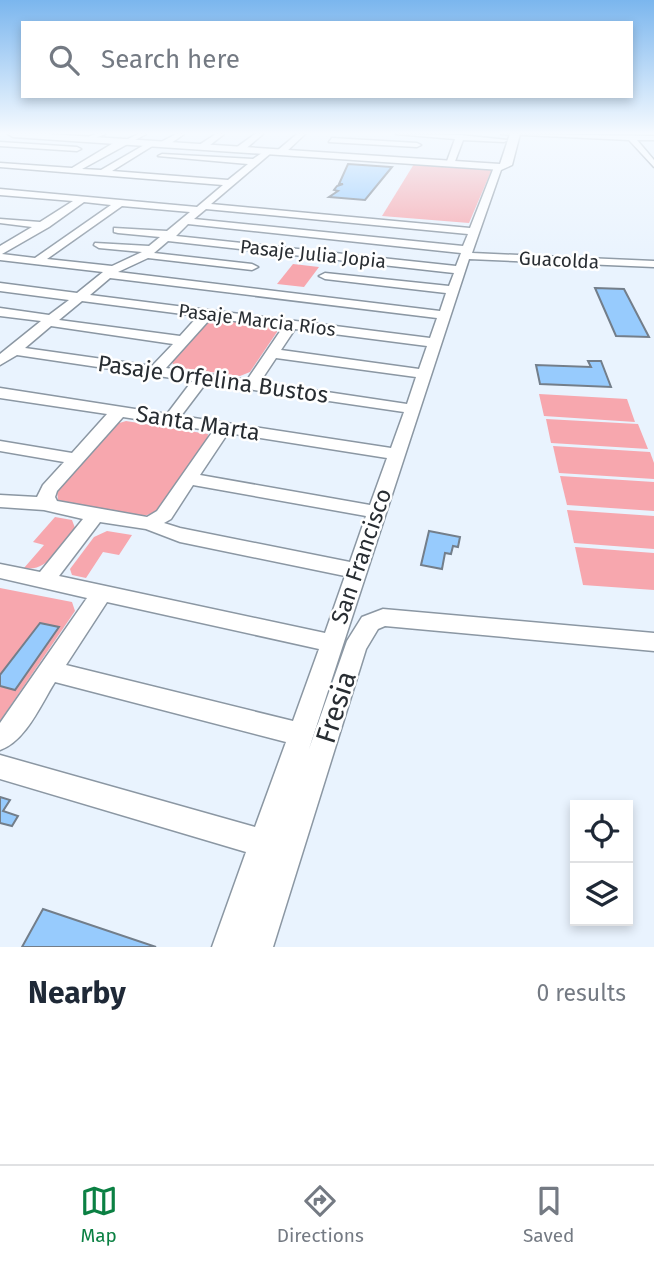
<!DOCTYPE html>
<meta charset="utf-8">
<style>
body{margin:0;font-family:"Fira Sans",sans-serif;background:#f6f6f7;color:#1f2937}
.controls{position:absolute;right:21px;bottom:21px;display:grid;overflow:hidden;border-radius:0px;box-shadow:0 4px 10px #0003}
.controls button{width:63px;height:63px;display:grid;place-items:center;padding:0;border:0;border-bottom:2px solid #e0e1e3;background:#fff;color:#1f2937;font:35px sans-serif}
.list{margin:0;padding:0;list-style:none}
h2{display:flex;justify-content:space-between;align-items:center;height:91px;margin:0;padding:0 28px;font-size:30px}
h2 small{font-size:23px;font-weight:400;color:#747a83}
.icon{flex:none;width:38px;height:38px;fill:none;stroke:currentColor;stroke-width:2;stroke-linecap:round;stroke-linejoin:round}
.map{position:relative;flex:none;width:654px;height:947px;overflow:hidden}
.search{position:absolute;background:#fff;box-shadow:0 4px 10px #0003;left:21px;right:21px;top:21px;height:77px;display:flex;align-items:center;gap:18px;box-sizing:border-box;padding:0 24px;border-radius:0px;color:#747a83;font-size:26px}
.sheet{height:217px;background:#fff}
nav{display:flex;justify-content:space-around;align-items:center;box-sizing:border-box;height:98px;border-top:2px solid #e0e1e3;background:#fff;font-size:19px;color:#747a83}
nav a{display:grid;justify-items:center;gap:4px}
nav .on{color:#0b8043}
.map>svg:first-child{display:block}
</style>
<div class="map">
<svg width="654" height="947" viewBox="0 0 654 947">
<rect width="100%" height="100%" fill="#e9f3fe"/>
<g fill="#f7a7ae">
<polygon points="414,164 492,169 469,223 382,216"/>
<polygon points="293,264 319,267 304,287 277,284"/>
<polygon points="218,318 276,326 277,332 250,372 240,376 174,367 172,362 207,321"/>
<polygon points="539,394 627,399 635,422 544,416"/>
<polygon points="546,419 638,424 648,449 551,443"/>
<polygon points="126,421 208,434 207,442 159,511 144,516 58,501 57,491 116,424"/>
<polygon points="553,446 650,452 654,463 654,479 559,473"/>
<polygon points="560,476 654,482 654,511 567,505"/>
<polygon points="567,510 654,516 654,549 574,543"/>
<path d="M 55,517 L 72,520 L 75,528 C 62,544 48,573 24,568 L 44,545 L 33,542 Z"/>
<polygon points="107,531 132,535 119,555 103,552 86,578 72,575 70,569 94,537"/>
<polygon points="575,547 654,553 654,590 583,585"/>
<polygon points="0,588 72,602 75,611 0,721"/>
</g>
<g fill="#97cbfd" stroke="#737e8a" stroke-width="2">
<polygon points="348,164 392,167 365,200 329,197 338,191 334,190 337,186 343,184 339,184"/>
<polygon points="595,288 624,289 649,337 616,336"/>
<polygon points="588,361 601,361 611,387 540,384 536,365 591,367"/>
<polygon points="429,531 460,537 458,547 453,546 451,554 445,553 442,569 421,565"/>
<polygon points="40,623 59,627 15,690 0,686 0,675"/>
<polygon points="0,797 10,800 3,811 18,816 12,826 0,823"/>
<polygon points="43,909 156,947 22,947"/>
</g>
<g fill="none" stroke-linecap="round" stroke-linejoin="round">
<g stroke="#8b97a3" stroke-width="3">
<g id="minor">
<polygon points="96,134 105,134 88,141 88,137"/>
<path d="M 138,134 L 146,134 L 82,169 L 101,170 L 151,141 L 154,145 L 112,171 L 228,180 L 248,164 L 158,156 L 162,154 L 253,159 L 268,149 L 271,153 L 211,204 L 470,228 L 494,167 L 498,165 L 502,167 L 472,253 L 654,261 L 654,267 L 469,259 L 309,749 L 347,641 L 362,617 L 383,609 L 654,633 L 654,651 L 385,626 L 378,629 L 366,649 L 273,947 L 212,947 L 246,852 L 0,779 L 0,755 L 255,827 L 286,742 L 55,682 C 41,704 26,741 0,750 L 0,723 L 87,598 L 0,578 L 0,564 L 40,572 L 83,519 L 44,510 L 0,507 L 0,495 L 37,497 L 43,485 L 64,462 L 0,451 L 0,441 L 72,453 L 107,414 L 0,398 L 0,388 L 167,414 L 192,381 L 17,355 L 0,365 L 0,354 L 41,321 L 0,316 L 0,308 L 49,315 L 69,300 L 0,291 L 0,283 L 77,293 L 103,272 L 0,260 L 0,246 L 32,227 L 0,223 L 0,219 L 40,222 L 73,201 L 0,195 L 0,189 L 197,207 L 223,185 L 0,167 L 0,163 L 72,168 L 120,139 L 126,140 ZM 84,202 L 111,205 L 35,258 L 2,254 L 49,227 ZM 122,206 L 190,212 L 167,231 L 114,228 L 114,232 L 118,233 L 160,237 L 149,246 L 95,243 L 94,245 L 99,248 L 142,252 L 112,266 L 47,259 ZM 206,209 L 468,234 L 463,246 L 194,219 ZM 188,224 L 461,253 L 456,266 L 176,236 ZM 168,241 L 454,273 L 449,286 L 325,273 L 319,276 L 325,279 L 446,293 L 440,311 L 118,272 L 148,258 L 252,270 L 258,267 L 252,264 L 154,253 ZM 110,278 L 437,318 L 430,338 L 90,295 ZM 82,301 L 198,316 L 180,336 L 59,320 ZM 211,318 L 283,327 L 247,380 L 166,368 ZM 51,326 L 173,344 L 152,366 L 25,348 ZM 295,329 L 427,346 L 419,369 L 281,350 ZM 276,358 L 416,377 L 407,404 L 260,382 ZM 206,383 L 404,412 L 391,448 L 181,416 ZM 123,417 L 213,431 L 157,511 L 147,517 L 57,501 L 55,497 L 57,491 ZM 228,433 L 387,458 L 370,505 L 200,475 ZM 193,485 L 366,516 L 350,562 L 180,528 L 164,523 L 171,519 ZM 100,522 L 146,529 L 180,542 L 345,576 L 325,633 L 59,576 ZM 107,602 L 319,649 L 293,721 L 66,665 Z"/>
<polygon points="176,134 184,134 167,146 161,146 161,142"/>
<polygon points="216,134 224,134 205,149 199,149 199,145"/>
<polygon points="255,134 263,134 243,151 237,151 237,147"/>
<polygon points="297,134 305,134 284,154 278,154 278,150"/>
<polygon points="396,134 460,135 508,140 504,142 463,140 454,164 450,166 446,164 455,139"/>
<polygon points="501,134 654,136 654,140 637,140 654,160 654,167 629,140"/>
<polygon points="332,138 417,143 421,145 417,147 329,142"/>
<polygon points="0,142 77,147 81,149 77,151 0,146"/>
</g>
</g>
<g stroke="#8b97a3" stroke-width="3">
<polygon id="tertiary" points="8,134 49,134 500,164 510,134 520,134 512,165 501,170 13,137"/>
</g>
<use href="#minor" fill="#fff" fill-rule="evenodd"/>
<use href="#tertiary" fill="#fff" fill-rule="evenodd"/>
</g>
<linearGradient id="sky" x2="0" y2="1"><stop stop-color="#7bb6ee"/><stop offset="0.5" stop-color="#f5faff"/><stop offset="1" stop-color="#f5faff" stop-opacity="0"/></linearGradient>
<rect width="654" height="266" fill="url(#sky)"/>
<g text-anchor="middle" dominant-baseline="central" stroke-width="5" stroke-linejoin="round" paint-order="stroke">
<g font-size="19" fill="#282d32" stroke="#fff">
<text transform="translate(313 254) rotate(6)">Pasaje Julia Jopia</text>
<text transform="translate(559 260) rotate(3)">Guacolda</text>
<text transform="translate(257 320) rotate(7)">Pasaje Marcia Ríos</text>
</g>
<g font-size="23" fill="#282d32" stroke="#fff">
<text transform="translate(213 379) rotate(8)">Pasaje Orfelina Bustos</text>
<text transform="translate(198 423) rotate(9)">Santa Marta</text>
<text transform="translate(361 556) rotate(-71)">San Francisco</text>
</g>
<g font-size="28" fill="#282d32" stroke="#fff">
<text transform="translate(336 707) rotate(-72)">Fresia</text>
</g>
</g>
</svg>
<div class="controls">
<button><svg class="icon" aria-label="locate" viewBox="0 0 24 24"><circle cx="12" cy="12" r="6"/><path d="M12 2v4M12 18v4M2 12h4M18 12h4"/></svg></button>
<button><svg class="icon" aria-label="layers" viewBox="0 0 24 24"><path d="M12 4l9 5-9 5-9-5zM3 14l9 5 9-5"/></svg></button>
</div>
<div class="search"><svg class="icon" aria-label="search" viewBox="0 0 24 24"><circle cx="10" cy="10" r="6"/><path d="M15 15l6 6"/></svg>Search here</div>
</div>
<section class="sheet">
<h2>Nearby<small>0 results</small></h2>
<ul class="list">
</ul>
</section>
<nav>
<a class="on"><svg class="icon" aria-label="map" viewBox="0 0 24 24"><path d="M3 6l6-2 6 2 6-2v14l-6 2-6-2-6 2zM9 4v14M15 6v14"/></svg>Map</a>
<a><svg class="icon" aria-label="directions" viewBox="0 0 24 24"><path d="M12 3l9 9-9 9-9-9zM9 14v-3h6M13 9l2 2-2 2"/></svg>Directions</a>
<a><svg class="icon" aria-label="saved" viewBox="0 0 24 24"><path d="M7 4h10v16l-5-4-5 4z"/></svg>Saved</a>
</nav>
